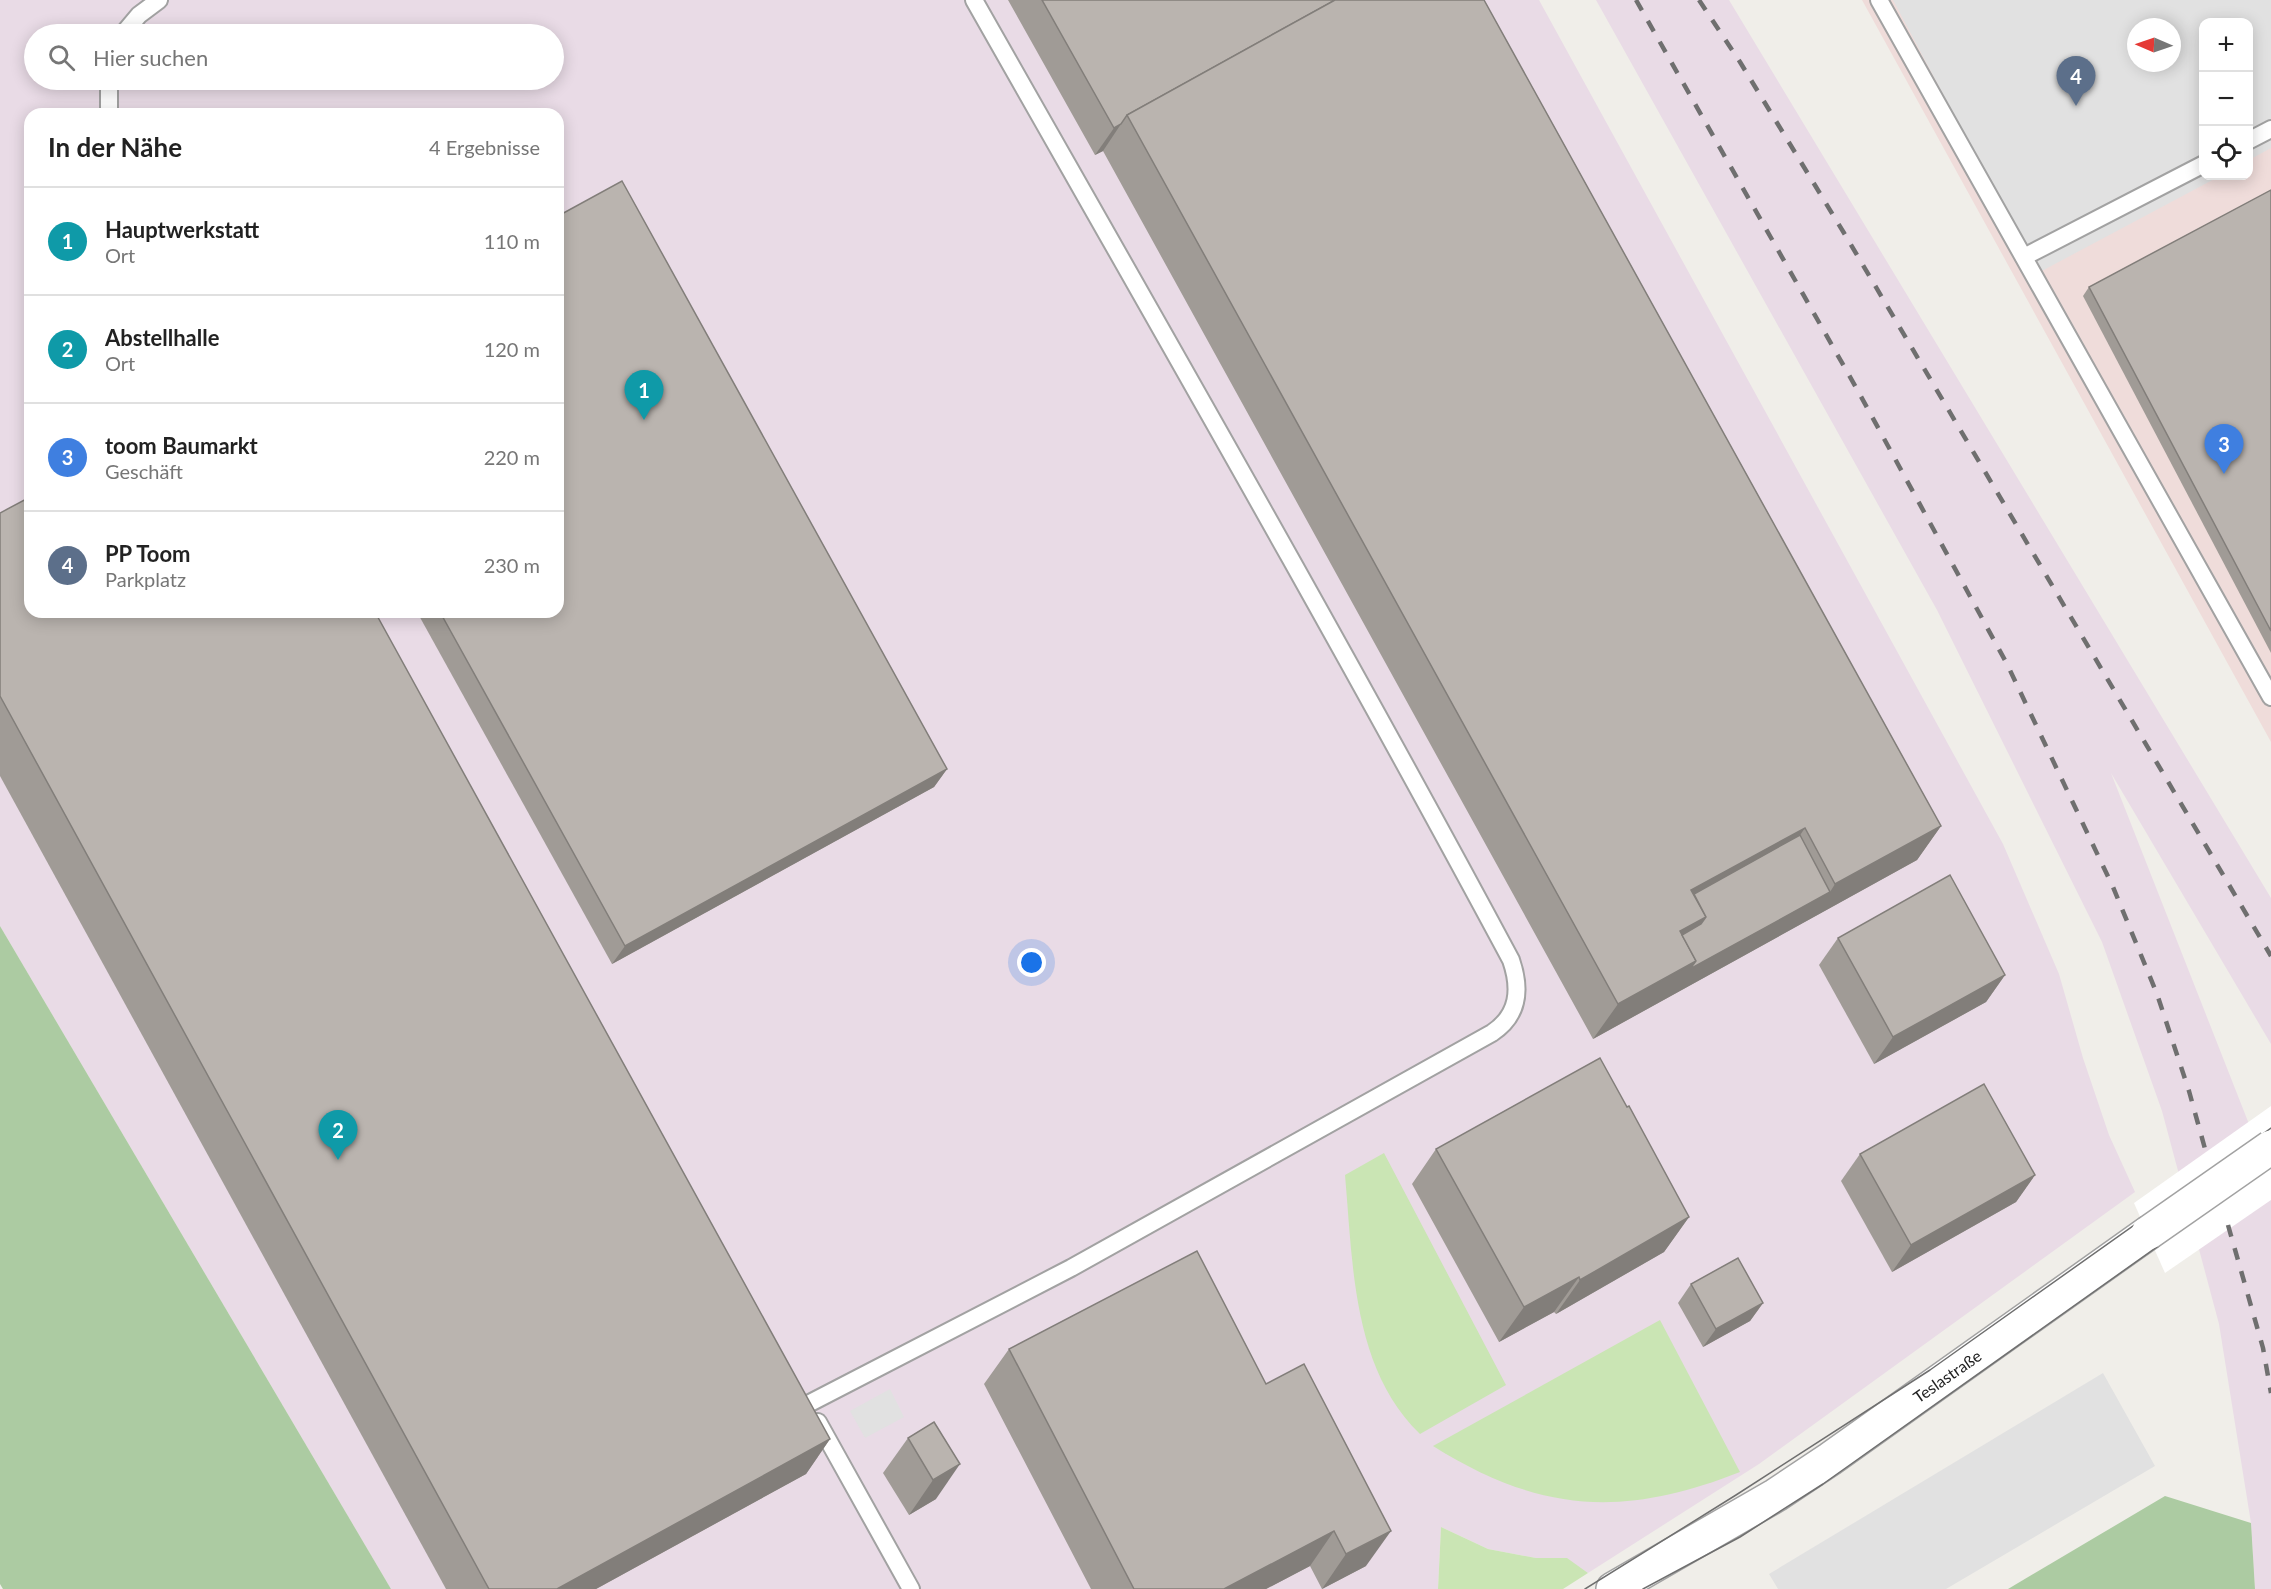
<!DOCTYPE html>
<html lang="de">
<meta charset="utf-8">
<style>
body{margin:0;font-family:Lato,sans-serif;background:#f2f2f2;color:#222}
.controls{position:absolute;right:18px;top:18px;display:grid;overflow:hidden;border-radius:12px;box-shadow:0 3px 15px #0003}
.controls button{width:54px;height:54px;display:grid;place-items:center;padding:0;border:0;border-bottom:2px solid #e0e0e0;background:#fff;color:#222;font:30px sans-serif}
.compass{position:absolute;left:2127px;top:18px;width:54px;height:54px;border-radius:50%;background:#fff;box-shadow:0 3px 15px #0003;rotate:272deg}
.you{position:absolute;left:1032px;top:963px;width:21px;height:21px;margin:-15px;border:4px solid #fff;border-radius:50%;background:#1a73e8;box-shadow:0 0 0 9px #1a73e833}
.badge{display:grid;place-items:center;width:39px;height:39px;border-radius:50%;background:#be1e14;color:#fff;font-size:20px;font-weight:700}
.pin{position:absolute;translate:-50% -50px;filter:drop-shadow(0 2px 3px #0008)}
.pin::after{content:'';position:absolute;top:32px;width:21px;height:18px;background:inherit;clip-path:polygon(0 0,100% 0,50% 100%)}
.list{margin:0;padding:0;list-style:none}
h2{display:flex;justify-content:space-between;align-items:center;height:78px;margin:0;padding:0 24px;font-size:26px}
h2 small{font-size:20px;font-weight:400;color:#767676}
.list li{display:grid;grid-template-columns:39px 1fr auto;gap:18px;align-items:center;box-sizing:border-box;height:108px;padding:0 24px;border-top:2px solid #e0e0e0}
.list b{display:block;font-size:22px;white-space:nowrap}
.list p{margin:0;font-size:20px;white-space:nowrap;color:#767676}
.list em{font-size:20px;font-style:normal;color:#767676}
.icon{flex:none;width:33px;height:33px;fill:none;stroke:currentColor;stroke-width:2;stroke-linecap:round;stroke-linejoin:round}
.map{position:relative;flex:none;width:2271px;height:1589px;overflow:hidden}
.search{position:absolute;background:#fff;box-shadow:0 3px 15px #0003;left:24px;top:24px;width:540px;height:66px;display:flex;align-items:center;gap:15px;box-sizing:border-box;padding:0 21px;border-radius:33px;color:#767676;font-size:22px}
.panel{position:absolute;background:#fff;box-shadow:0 3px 15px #0003;left:24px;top:108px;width:540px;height:510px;border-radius:18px}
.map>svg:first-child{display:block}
</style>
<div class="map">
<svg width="2271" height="1589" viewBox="0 0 2271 1589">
<rect width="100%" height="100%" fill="#f0eee9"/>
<path fill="#efdcda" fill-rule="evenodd" d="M 1862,0 L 2271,0 L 2271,742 ZM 2204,22 L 2248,22 L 2248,176 L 2204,176 ZM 2136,27 L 2172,27 L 2172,63 L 2136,63 Z"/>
<g fill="#e9dbe6" fill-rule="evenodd">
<path d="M 0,0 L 1539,0 L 2003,844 L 2059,974 L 2083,1058 L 2109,1135 L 2135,1192 L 1759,1464 L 1588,1573 L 1567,1559 L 1536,1558 L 1488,1549 L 1441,1527 L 1438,1589 L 391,1589 L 0,926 ZM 34,34 L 554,34 L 554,80 L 34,80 ZM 30,114 L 558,114 L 558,612 L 30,612 Z"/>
<polygon points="1596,0 1729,0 2271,898 2271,1044 2111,773 2271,1180 2271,1589 2255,1589 2251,1523 2219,1324 2162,1111 2102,942 1937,610"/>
</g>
<g fill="#cae5b4">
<path d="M 1384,1153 L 1506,1385 L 1420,1434 C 1352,1368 1353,1264 1345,1175 Z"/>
<path d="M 1660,1320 L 1740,1472 C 1623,1518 1540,1513 1433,1446 Z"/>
<polygon points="1441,1527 1488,1549 1536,1558 1567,1558 1588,1573 1563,1589 1438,1589"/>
</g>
<g fill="#accba2">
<polygon points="0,926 391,1589 3,1589 0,1584"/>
<polygon points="2165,1496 2251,1523 2255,1589 2008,1589"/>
</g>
<g fill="#e1e1e1" fill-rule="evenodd">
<path d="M 1893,0 L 2271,0 L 2271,148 L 2249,160 L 2248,22 L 2204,22 L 2204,176 L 2220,176 L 2038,273 ZM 2136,27 L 2172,27 L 2172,63 L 2136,63 Z"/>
<polygon points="2103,1373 2155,1466 1946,1589 1778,1589 1769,1574"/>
<polygon points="890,1389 904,1417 865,1438 850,1411"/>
</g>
<polygon fill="#fff" points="2271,1106 2271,1200 2165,1273 2134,1203"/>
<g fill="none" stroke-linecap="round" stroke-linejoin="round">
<g stroke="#a2a2a2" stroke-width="20">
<g id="service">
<polyline points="1879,0 2271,697"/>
<polyline points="123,34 139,15 159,0"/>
<polyline points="109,80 109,114"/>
<polyline points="2248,141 2271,129"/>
<polyline points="2024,257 2204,164"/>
<path d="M 808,1404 L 1071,1268 L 1492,1033 C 1519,1015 1521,989 1511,960 C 1338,637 1155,319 974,0"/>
<polyline points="818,1422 911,1589"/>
</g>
</g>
<g stroke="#a2a2a2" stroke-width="36">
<polyline id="minor" points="1613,1589 1776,1495 1830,1459 2148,1233"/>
</g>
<use href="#service" stroke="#fff" stroke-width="16"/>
<use href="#minor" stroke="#fff" stroke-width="33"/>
<g stroke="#6f6f6f" stroke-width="1.5">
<polyline points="1585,1589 1736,1495 1930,1370 2271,1128"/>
<polyline points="1643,1589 1740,1537 1823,1484 2271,1166"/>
</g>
<g stroke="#6f6f6f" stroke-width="4.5" stroke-dasharray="12 12" stroke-linecap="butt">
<polyline points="1636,0 1858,391 2007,664 2113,887 2157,994 2189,1091 2207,1156"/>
<polyline points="1699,0 1740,62 1844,233 2271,956"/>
<polyline points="2228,1225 2263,1348 2271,1393"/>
</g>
<g stroke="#a2a2a2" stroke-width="36" stroke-linecap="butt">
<polyline id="minor-bridge" points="2148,1233 2271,1147"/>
</g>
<use href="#minor-bridge" stroke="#fff" stroke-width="33"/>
</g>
<g fill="#a09b96">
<polygon points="1008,0 1484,0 1941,826 1917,860 1593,1039 1103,151 1095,155"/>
<polygon points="2271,190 2271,653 2083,296 2089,287"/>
<polygon points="0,513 830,1439 806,1474 596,1589 446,1589 0,776"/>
<polygon points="417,612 558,612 947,769 934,787 612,964"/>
<polygon points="1838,938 2005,975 1986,1002 1874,1064 1819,965"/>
<polygon points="1436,1149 1689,1217 1664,1252 1556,1314 1554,1312 1499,1342 1412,1184"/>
<polygon points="1860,1154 2035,1175 2016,1202 1892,1272 1841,1181"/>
<polygon points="1691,1284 1763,1303 1750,1321 1703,1347 1678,1303"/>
<polygon points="1009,1349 1266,1384 1366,1566 1322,1589 1310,1566 1266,1589 1091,1589 984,1384"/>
<polygon points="934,1422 936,1499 909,1515 883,1473 908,1438"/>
</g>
<g fill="#827e7a">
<polygon points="1121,124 1103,151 1095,155 1114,128"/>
<polygon points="947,769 934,787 612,964 625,946"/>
<polygon points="1941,826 1917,860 1593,1039 1618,1004 1696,961 1830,892 1835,884"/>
<polygon points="1805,828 1781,862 1693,910 1691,890"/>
<polygon points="1706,917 1681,952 1680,931"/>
<polygon points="2005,975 1986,1002 1874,1064 1893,1037"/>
<polygon points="2035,1175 2016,1202 1892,1272 1911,1245"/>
<polygon points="1689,1217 1664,1252 1556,1314 1580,1280"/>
<polygon points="1579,1277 1554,1312 1499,1342 1524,1307"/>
<polygon points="1763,1303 1750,1321 1703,1347 1716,1329"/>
<polygon points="830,1439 806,1474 596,1589 557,1589"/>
<polygon points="960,1464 936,1499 909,1515 933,1480"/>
<polygon points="1334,1531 1310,1566 1266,1589 1224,1589"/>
<polygon points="1391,1531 1366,1566 1322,1589 1346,1554"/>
</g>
<g fill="#bab4af" stroke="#827e7a" stroke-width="1.5">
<polygon points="1042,0 1335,0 1127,115 1121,124 1114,128"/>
<polygon points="1335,0 1484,0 1941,826 1835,884 1805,828 1691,890 1706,917 1680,931 1696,961 1618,1004 1127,115"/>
<polygon points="622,181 947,769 625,946 440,612 558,612 558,216"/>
<polygon points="2271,190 2271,631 2089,287"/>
<polygon points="30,497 30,612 375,612 830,1439 557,1589 489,1589 0,696 0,513"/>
<polygon points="1800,835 1830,892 1690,969 1696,961 1682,935 1701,924 1706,917 1694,894"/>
<polygon points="1950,875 2005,975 1893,1037 1838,938"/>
<polygon points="1600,1058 1627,1107 1629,1106 1689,1217 1580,1280 1579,1277 1524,1307 1436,1149"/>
<polygon points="1984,1084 2035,1175 1911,1245 1860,1154"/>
<polygon points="1197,1251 1266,1384 1304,1364 1391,1531 1346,1554 1334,1531 1224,1589 1134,1589 1009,1349"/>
<polygon points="1738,1258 1763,1303 1716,1329 1691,1284"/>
<polygon points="934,1422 960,1464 933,1480 908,1438"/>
</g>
<g text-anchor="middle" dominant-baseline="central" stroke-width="4.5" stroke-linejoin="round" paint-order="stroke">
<g font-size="16" fill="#212121" stroke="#fff">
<text transform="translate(1947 1376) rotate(-35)">Teslastraße</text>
</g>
</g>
</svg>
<div class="controls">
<button>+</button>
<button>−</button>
<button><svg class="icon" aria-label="locate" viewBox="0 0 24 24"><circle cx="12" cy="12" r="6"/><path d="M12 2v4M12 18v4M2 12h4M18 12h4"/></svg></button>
</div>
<svg class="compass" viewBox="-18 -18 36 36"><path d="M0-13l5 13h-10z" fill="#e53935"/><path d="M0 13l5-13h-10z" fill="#767676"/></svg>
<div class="you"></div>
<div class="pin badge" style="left:644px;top:420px;background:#0f9aa8">1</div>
<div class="pin badge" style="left:338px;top:1160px;background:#0f9aa8">2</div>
<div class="pin badge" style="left:2224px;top:474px;background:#3f7fe0">3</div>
<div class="pin badge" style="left:2076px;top:106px;background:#5c6f8a">4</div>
<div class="search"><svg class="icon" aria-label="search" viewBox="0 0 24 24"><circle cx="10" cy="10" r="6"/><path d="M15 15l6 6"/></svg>Hier suchen</div>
<section class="panel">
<h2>In der Nähe<small>4 Ergebnisse</small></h2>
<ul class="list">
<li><span class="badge" style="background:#0f9aa8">1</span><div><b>Hauptwerkstatt</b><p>Ort</p></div><em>110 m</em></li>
<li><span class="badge" style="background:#0f9aa8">2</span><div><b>Abstellhalle</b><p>Ort</p></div><em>120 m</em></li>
<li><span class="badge" style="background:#3f7fe0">3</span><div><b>toom Baumarkt</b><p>Geschäft</p></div><em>220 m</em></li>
<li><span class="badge" style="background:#5c6f8a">4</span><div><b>PP Toom</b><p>Parkplatz</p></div><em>230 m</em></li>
</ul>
</section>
</div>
